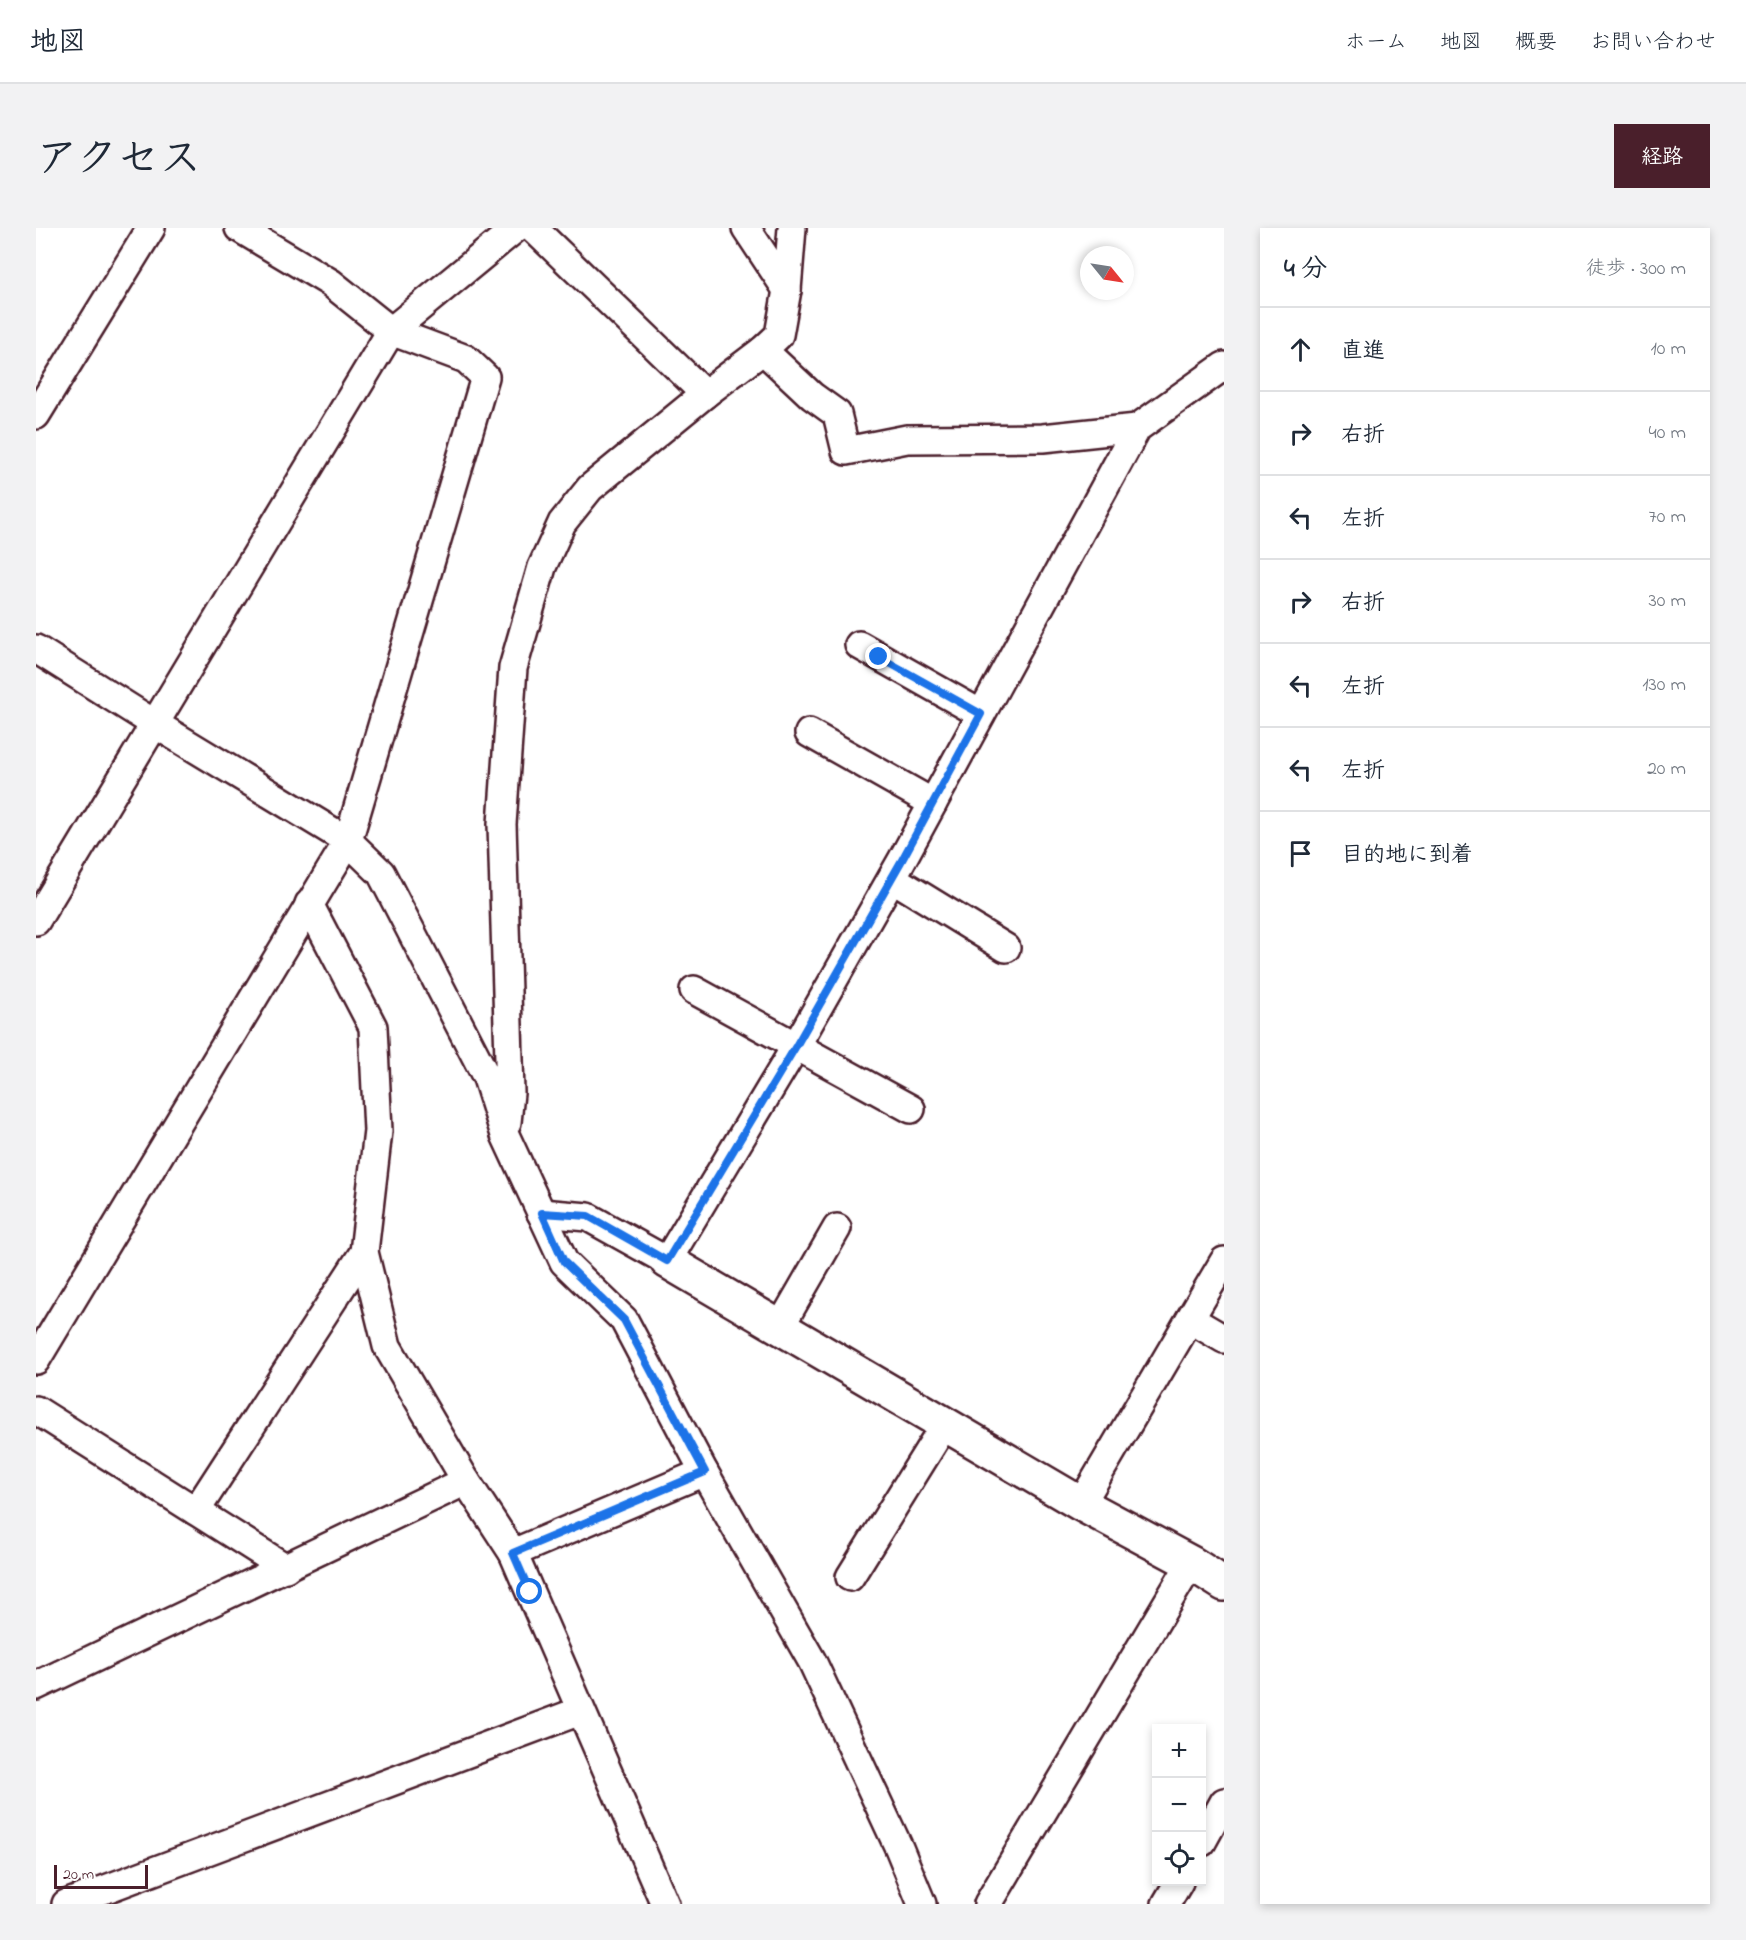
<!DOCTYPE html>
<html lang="ja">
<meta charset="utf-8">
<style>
body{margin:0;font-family:"Indie Flower","Klee One",sans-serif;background:#f2f2f3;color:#1f2937}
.controls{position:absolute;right:18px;bottom:18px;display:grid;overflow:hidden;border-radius:0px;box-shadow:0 3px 9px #0003}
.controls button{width:54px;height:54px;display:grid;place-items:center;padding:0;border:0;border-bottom:2px solid #e0e1e3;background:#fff;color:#1f2937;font:30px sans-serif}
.compass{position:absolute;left:1044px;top:18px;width:54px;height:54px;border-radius:50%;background:#fff;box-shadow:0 3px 9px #0003;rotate:120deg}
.scale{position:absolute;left:18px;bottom:15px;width:94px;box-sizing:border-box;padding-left:6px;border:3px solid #4a1f2b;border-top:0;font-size:16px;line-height:21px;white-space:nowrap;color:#4a1f2b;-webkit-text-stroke:4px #fff;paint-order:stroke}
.stop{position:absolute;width:18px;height:18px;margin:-14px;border:4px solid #1a73e8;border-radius:50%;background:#fff}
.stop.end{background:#1a73e8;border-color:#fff;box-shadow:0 2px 6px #0008}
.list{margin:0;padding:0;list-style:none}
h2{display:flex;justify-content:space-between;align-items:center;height:78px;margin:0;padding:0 24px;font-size:26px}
h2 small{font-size:20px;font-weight:400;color:#747a83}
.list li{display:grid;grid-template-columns:39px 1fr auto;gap:18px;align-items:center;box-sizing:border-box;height:84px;padding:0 24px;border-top:2px solid #e0e1e3}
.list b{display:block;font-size:22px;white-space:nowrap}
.list em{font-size:20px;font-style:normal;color:#747a83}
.icon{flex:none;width:33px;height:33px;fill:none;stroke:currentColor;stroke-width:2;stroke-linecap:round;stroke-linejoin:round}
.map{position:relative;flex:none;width:1188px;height:1676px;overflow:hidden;border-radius:0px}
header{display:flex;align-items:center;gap:36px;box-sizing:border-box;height:84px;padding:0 30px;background:#fff;border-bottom:2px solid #e0e1e3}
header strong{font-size:28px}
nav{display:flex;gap:33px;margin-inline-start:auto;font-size:21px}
.intro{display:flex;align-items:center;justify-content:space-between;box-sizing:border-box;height:144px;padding:0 36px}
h1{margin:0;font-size:42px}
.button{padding:15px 27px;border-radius:0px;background:#4a1f2b;color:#fff;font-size:21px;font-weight:700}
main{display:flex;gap:36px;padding:0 36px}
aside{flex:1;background:#fff;border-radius:0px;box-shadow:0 3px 9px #0003}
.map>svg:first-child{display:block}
</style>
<header>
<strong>地図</strong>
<nav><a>ホーム</a><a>地図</a><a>概要</a><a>お問い合わせ</a></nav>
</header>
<div class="intro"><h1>アクセス</h1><a class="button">経路</a></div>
<main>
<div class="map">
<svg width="1188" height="1676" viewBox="0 0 1188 1676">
<rect width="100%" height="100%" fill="#fff"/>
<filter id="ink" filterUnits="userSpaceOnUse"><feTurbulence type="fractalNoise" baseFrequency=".0167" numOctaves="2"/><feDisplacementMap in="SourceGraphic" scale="12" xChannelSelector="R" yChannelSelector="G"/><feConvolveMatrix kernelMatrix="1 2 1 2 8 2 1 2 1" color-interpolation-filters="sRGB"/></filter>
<g filter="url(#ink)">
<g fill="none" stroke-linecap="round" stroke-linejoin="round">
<g stroke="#4a1f2b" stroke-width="32">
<g id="minor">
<polyline points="497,0 669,166"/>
<polyline points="710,0 751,62"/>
<polyline points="727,122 776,168 801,186 810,223 871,211 1007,210 1101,200"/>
<polyline points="0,187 115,0"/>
<polyline points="823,417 945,486"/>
<polyline points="0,421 119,496 312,613 345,645 451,850 469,907 528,1034 588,1092 668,1244 776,1433 863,1620 886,1676"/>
<polyline points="773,505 897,575"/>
<polyline points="856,650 970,720"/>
<polyline points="273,676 337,799 342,903 328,1024 351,1118 430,1253 477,1325 629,1676"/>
<polyline points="0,693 355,103 480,0"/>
<polyline points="658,762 875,881"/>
<polyline points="471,894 474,865 466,596 477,440 506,339 526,295 554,260 669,166 727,122 743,107 751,62 756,0"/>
<polyline points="505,985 552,989 631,1033 760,818 866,632 1101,200 1188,138"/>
<polyline points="1154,1091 1188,1111"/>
<polyline points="744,1099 801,1000"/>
<polyline points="0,1132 312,613 449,149 430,131 355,103 295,55 203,0"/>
<polyline points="0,1182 250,1340"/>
<polyline points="1045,1276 1188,1033"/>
<polyline points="160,1283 328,1024"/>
<polyline points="477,1325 668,1244"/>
<polyline points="814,1349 909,1196"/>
<polyline points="0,1458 430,1253"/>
<polyline points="1166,1614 1188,1574"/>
<polyline points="30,1676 544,1483"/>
<polyline points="952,1676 1155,1335"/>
<polyline points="1130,1676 1143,1654"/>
</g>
</g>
<g stroke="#4a1f2b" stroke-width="38">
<polyline id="tertiary" points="631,1033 1045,1276 1155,1335 1188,1356"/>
</g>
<use href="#minor" stroke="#fff" stroke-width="27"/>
<use href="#tertiary" stroke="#fff" stroke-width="33"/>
</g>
</g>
<g fill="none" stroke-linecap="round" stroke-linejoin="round" filter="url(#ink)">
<polyline stroke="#1a73e8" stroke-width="8" points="494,1364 477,1325 669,1244 588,1092 528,1034 506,985 552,988 631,1033 760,818 866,632 945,486 843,429"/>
</g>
</svg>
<div class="controls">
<button>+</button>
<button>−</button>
<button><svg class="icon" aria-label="locate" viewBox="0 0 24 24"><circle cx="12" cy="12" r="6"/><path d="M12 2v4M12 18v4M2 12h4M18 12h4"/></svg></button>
</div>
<svg class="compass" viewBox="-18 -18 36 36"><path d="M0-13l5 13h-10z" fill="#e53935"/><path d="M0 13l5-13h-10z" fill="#747a83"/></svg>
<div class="scale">20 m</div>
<div class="stop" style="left:494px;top:1364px"></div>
<div class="stop end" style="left:843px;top:429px"></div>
</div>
<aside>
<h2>4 分<small>徒歩 · 300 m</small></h2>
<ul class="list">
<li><svg class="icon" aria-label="ahead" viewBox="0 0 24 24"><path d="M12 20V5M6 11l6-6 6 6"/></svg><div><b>直進</b></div><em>10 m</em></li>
<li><svg class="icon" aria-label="right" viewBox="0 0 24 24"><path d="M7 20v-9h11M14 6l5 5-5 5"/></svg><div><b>右折</b></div><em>40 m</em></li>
<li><svg class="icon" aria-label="left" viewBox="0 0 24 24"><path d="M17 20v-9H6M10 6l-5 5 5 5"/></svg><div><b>左折</b></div><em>70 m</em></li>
<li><svg class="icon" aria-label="right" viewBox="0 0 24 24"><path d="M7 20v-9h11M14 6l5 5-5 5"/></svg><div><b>右折</b></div><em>30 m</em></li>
<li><svg class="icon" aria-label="left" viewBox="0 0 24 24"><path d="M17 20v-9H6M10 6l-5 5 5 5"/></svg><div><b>左折</b></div><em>130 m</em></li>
<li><svg class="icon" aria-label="left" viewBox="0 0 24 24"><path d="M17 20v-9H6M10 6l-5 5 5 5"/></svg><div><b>左折</b></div><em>20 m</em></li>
<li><svg class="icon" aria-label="arrive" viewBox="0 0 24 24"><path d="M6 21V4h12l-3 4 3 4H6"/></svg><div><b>目的地に到着</b></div></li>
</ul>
</aside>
</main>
